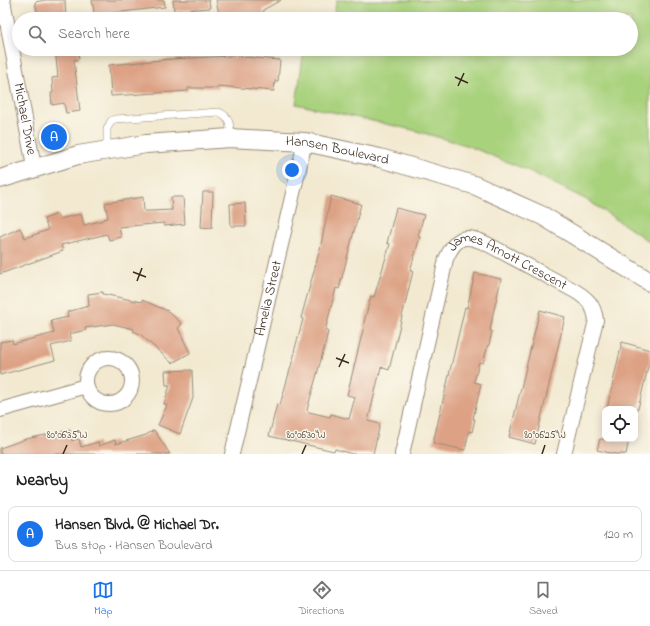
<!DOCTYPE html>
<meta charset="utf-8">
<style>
body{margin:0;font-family:"Indie Flower",sans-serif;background:#f6f6f6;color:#222}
.controls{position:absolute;right:12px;bottom:12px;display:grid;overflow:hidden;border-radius:8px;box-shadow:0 2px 10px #0003}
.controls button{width:36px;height:36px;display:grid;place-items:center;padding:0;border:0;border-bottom:1px solid #e0e0e0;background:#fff;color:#222;font:20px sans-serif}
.you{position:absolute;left:292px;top:170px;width:14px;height:14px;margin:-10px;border:3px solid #fff;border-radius:50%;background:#1a73e8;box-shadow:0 0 0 6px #1a73e833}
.badge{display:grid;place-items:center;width:26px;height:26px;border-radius:50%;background:#1a73e8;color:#fff;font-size:13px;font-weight:700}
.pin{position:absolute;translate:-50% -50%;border:2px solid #fff;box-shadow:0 1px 4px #0006}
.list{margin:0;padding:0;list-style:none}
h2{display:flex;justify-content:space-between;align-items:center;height:52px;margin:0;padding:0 16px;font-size:17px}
h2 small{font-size:13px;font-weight:400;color:#767676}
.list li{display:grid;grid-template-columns:26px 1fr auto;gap:12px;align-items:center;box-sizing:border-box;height:56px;margin:0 8px 8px;padding:0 8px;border:1px solid #e0e0e0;border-radius:8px}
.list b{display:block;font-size:15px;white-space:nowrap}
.list p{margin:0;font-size:13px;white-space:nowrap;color:#767676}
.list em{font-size:13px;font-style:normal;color:#767676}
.icon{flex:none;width:22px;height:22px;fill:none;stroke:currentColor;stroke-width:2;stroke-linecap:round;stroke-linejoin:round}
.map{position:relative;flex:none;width:650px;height:454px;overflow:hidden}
.search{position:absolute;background:#fff;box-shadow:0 2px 10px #0003;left:12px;right:12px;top:12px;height:44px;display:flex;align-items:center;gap:10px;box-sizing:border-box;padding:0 14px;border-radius:22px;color:#767676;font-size:15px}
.sheet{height:116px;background:#fff}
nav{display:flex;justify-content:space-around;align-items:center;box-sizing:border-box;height:56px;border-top:1px solid #e0e0e0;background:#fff;font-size:11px;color:#767676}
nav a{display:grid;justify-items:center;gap:2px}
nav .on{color:#1a73e8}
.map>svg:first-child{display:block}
</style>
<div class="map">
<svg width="650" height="454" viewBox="0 0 650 454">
<rect width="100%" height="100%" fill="#fbf7ec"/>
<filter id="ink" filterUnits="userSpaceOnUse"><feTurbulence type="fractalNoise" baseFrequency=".025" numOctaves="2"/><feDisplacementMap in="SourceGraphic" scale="8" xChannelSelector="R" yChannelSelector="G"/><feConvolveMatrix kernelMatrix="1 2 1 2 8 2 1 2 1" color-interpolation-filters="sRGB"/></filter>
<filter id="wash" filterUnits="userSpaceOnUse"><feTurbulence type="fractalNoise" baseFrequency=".012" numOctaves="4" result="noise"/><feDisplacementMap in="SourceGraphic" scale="16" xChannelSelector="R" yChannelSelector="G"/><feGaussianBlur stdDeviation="0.9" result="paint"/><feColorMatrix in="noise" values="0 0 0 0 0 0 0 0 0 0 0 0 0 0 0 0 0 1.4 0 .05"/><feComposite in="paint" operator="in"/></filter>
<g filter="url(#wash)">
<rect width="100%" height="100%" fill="#f2e9d0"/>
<polygon fill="#a9d27d" stroke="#727e4e" points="337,0 650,0 650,242 589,201 527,170 466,145 413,130 296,104 303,57 309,49 631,49 631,19 330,19 334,13"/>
<g id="blocks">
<g fill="#dda285">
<polygon points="45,0 65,0 66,19 39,19 35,2"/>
<polygon points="92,0 164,0 165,7 113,13 113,17 95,19"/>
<polygon points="173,0 209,0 210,8 174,11"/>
<polygon points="216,0 281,0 263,10 265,17 259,19 247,19 246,13 220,18"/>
<polygon points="55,49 78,49 79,59 74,60 80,111 66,113 64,103 52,105 51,93 53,93 52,78 58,77"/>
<polygon points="231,56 280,60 278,81 275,81 274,91 218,86 218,88 188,88 188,91 111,96 109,65 171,59"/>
<polygon points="203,192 213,192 212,228 201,227"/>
<polygon points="331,196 361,204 339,289 336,288 325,331 328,331 325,345 307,410 309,412 330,417 331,414 349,419 355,397 347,395 364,326 363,326 371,296 374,297 390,244 387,243 396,208 424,215 418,236 420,237 410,271 413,271 389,370 381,367 368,421 380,424 373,454 352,454 335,449 334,451 269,436 277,404 280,405 295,352 294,352 303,319 301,318 320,249"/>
<polygon points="143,197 144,211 151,211 172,210 171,197 183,197 185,224 164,226 164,223 119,227 121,237 109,240 107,234 61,245 63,251 0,274 0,237 20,228 25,238 48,230 44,219 57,214 59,219 81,214 84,225 104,220 104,219 108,218 105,203"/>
<polygon points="245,203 246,226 231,226 230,204"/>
<polygon points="475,273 501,279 493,314 490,331 492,331 489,345 488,345 483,363 479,362 474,382 481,384 473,419 475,419 472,432 469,431 465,450 433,443 465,307 467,308"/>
<polygon points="103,292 103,294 141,302 142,300 168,311 182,324 178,328 190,353 172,363 140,334 133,331 134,329 113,324 85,328 86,330 69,334 71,341 51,346 55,360 0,375 0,342 12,340 13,344 54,333 51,321 68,317 67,312 89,306 88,294"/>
<polygon points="540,310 565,317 535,444 509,437"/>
<polygon points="622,342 650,350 650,359 638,409 607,409"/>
<polygon points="192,370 193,398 180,434 158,425 167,405 164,404 170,385 166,385 165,371"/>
<polygon points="70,430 72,441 79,439 81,447 98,442 99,446 115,440 116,444 146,435 154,430 170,454 0,454 0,448 26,439"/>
<polygon points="600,439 629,439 626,454 615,454 597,450"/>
</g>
</g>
</g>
<g filter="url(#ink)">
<use href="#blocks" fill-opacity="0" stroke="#968a77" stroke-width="1"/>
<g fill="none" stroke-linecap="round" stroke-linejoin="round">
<g stroke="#968a77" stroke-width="8">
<path id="service" d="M 107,150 L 107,129 L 111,121 L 115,119 L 219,112 C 231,117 230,126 230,137"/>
</g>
<g stroke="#968a77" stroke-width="16">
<g id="minor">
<path id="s1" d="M 3,0 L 34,167"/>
<circle cx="109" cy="381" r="23"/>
<polyline points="0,410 86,386"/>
<path id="s2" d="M 232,454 L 305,142"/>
<path id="s3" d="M 402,454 L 446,259 C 457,233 468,234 491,246 L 575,291 C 588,299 594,305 596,320 L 564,454"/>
</g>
</g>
<g stroke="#968a77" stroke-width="20">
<g id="tertiary">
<path id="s4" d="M 0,179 L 78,155 L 146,144 L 230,138 L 305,142 L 380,158 L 474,185 L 543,216 L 650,282"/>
</g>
</g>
<use href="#service" stroke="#fff" stroke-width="7"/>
<use href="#minor" stroke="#fff" stroke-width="14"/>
<use href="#tertiary" stroke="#fff" stroke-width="18"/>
</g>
</g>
<path fill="none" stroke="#3b2a1e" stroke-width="1.5" d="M 455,77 L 468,83M 458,86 L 464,73M 133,272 L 146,277M 137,281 L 142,268M 336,358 L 349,363M 339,367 L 345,354M 63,454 L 67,445M 302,454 L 306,445M 542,454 L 545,445"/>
<g text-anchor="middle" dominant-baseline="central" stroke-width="3" stroke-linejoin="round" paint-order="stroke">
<g font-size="14" fill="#3b2a1e" stroke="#fbf7ec">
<text stroke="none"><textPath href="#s1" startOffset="121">Michael Drive</textPath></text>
<text stroke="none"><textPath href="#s4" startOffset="343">Hansen Boulevard</textPath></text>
<text stroke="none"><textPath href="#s3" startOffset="276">James Arnott Crescent</textPath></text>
<text stroke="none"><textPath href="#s2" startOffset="160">Amelia Street</textPath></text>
</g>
</g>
<g font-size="10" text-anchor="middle" fill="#3b2a1e" stroke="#fbf7ec" stroke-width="3" stroke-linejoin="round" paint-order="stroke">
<text x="67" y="438">80°06'35"W</text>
<text x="306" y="438">80°06'30"W</text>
<text x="545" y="438">80°06'25"W</text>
</g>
</svg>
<div class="controls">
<button><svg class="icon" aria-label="locate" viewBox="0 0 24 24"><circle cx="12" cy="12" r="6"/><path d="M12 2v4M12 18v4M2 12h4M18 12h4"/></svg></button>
</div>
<div class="you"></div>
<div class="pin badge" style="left:54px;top:137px">A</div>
<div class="search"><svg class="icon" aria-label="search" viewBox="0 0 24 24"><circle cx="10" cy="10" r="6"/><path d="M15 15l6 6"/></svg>Search here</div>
</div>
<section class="sheet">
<h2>Nearby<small></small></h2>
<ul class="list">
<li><span class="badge">A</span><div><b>Hansen Blvd. @ Michael Dr.</b><p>Bus stop · Hansen Boulevard</p></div><em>120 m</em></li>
</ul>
</section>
<nav>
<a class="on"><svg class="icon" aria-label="map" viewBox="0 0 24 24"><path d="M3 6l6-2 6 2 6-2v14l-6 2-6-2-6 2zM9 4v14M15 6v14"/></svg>Map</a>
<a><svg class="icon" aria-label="directions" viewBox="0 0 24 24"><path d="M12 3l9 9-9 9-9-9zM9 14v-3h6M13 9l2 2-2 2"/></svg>Directions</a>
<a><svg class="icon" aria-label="saved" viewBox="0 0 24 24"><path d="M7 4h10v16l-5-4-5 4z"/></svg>Saved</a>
</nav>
